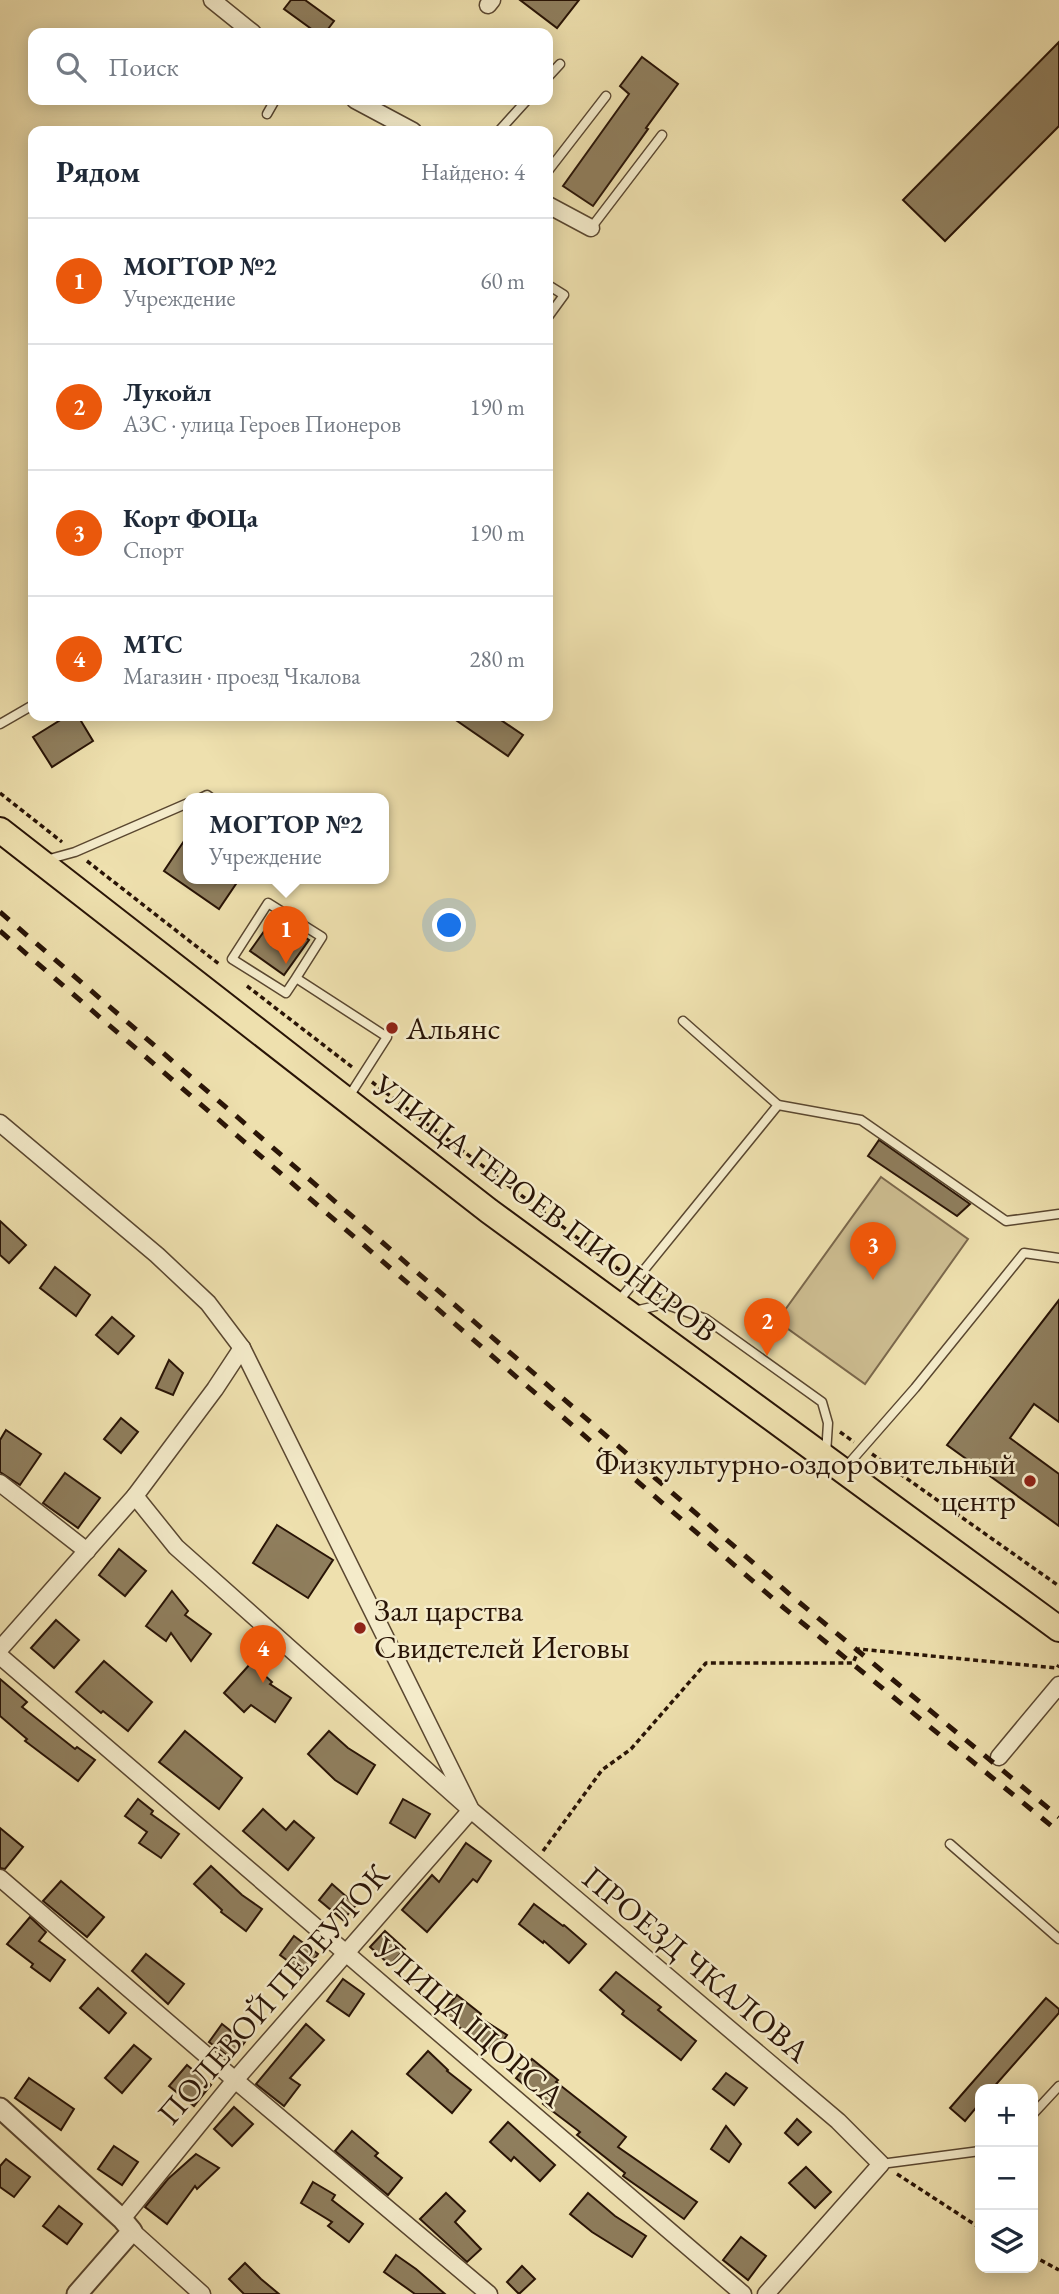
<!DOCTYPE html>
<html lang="ru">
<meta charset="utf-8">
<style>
body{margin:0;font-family:"EB Garamond",serif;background:#f2f2f3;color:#1f2937}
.controls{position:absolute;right:21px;bottom:21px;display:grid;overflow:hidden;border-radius:14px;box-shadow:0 4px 18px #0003}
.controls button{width:63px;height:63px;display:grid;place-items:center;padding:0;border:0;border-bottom:2px solid #e0e1e3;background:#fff;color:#1f2937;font:35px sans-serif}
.you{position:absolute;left:450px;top:926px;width:24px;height:24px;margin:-18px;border:5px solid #fff;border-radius:50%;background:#1a73e8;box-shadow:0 0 0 10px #1a73e833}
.badge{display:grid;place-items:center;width:46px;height:46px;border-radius:50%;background:#ea580c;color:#fff;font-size:23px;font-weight:700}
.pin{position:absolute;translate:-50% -58px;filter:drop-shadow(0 2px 4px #0008)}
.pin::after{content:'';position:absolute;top:37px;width:24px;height:21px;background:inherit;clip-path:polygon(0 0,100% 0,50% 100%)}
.popup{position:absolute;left:183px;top:793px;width:206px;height:91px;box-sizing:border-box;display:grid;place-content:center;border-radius:14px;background:#fff;filter:drop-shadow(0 2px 5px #0005);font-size:23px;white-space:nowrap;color:#747a83}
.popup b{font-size:26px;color:#1f2937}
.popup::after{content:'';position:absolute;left:50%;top:100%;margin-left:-14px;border:14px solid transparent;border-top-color:#fff}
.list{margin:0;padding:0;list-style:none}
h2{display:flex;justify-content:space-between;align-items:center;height:91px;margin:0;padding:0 28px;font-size:30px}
h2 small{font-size:23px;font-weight:400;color:#747a83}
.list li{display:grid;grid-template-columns:46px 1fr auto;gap:21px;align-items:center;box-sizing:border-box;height:126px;padding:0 28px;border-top:2px solid #e0e1e3}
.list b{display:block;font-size:26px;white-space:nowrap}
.list p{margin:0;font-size:23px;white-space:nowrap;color:#747a83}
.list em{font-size:23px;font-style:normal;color:#747a83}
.icon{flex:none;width:38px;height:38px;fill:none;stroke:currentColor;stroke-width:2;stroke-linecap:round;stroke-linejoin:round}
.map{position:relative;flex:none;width:1059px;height:2294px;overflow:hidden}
.search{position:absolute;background:#fff;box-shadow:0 4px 18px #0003;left:28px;top:28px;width:525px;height:77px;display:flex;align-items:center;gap:18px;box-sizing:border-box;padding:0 24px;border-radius:14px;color:#747a83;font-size:26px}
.panel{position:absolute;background:#fff;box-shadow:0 4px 18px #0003;left:28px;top:126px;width:525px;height:595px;border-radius:14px}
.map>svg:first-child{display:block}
</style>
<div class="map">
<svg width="1059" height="2294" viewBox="0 0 1059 2294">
<rect width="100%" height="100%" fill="#eee0ae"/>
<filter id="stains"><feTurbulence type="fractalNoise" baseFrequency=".00286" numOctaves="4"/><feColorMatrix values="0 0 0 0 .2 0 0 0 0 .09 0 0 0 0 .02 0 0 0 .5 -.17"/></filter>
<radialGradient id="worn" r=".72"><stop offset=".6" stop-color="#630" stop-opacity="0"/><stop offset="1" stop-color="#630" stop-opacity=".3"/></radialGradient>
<polygon fill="#cdbd91" stroke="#7b684c" stroke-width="2" points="881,1177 968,1239 865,1384 777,1321"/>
<g fill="#8f7e5d" stroke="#291406" stroke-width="2">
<polygon points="291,0 305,0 334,21 325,33 317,33 284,9"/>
<polygon points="520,0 579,0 557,28"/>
<polygon points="1059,42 1059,126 945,241 903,200"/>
<polygon points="642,57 678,84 646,128 648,129 593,206 563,186 629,94 620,86"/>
<polygon points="67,716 78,716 93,741 52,767 33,737"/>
<polygon points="450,716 495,716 523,735 508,756"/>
<polygon points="188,835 188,878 240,878 219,909 164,871"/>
<polygon points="275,916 309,940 284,975 250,951"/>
<polygon points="879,1140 970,1204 957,1216 868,1156"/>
<polygon points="0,1221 26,1245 9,1263 0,1255"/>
<polygon points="55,1267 90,1295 76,1316 40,1288"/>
<polygon points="1059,1300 1059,1422 1034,1404 1010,1438 1059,1474 1059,1526 947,1445"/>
<polygon points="112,1317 134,1336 118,1354 96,1335"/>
<polygon points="169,1360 183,1373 173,1395 156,1388"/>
<polygon points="121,1418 138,1432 121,1453 104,1439"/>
<polygon points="6,1430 41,1454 20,1485 0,1472 0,1440"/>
<polygon points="65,1473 100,1498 78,1528 43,1503"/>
<polygon points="277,1525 333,1560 308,1598 253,1563"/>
<polygon points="119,1549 146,1571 125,1596 99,1575"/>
<polygon points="172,1591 188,1611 185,1615 211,1634 191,1661 171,1633 166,1641 146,1626"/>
<polygon points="56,1620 79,1640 54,1668 31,1648"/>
<polygon points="104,1661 152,1702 128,1731 103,1711 101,1713 76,1692"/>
<polygon points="251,1663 272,1682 270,1684 291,1698 275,1722 251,1705 244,1712 224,1693"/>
<polygon points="0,1679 27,1702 22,1707 75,1749 77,1747 95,1760 78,1781 25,1741 27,1739 0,1716"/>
<polygon points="185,1731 242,1778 219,1809 159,1762"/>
<polygon points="329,1731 348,1748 375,1765 357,1794 335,1780 308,1754"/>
<polygon points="138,1799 153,1811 151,1814 179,1834 161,1858 139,1843 147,1832 125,1816"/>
<polygon points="403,1799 430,1814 415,1838 390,1823"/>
<polygon points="263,1809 286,1830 294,1821 314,1838 288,1870 243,1831"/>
<polygon points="0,1828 23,1847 5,1869 0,1868"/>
<polygon points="466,1843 491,1861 477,1882 473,1879 427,1932 402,1910 432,1875 439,1882"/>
<polygon points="211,1866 242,1895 262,1909 246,1931 221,1912 222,1910 194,1884"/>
<polygon points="61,1881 104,1917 87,1937 43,1901"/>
<polygon points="332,1884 356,1905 343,1920 319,1900"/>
<polygon points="534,1904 563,1926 564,1925 586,1944 569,1963 544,1941 543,1943 519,1924"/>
<polygon points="30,1917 46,1932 39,1941 65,1960 50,1981 31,1967 33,1964 7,1944"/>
<polygon points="385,1931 405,1949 390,1965 370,1947"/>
<polygon points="294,1936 318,1954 304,1973 280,1955"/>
<polygon points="146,1954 184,1984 168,2004 132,1971"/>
<polygon points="616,1972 661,2007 658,2010 696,2041 681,2060 622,2014 624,2011 600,1990"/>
<polygon points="343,1979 364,1994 349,2016 327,2001"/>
<polygon points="98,1988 126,2013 109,2033 80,2008"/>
<polygon points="457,1995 481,2014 479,2017 507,2035 494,2054 470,2039 471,2037 442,2013"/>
<polygon points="1046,1998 1059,2009 1059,2013 992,2089 980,2089 980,2103 965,2121 950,2108"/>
<polygon points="222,2024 245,2042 232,2059 209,2042"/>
<polygon points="306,2024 324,2040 290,2078 300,2085 284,2106 256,2084"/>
<polygon points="134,2045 151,2059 122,2093 105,2078"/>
<polygon points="428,2051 448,2070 447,2071 471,2090 452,2113 407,2074"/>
<polygon points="532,2059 558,2080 556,2082 626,2137 618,2147 697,2202 684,2219 623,2176 625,2173 577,2135 580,2132 543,2104 545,2102 516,2078"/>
<polygon points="187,2065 211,2085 194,2106 169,2086"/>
<polygon points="726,2073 747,2088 734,2105 713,2089"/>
<polygon points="29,2078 74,2109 61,2130 15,2098"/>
<polygon points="234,2107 253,2124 232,2146 214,2129"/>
<polygon points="797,2119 811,2132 798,2145 785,2133"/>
<polygon points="508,2122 555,2165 540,2181 514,2157 511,2161 490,2142"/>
<polygon points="726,2126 741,2144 729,2162 711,2149"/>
<polygon points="352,2131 378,2153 375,2156 402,2178 388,2195 335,2151"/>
<polygon points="114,2146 138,2162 122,2185 98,2169"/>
<polygon points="196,2154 219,2168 197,2189 195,2186 167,2224 145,2207 168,2179"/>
<polygon points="6,2159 30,2177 14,2197 0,2187 0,2166"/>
<polygon points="806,2167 831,2192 815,2208 789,2183"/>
<polygon points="313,2182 335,2195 332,2200 363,2224 349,2242 328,2226 332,2222 301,2203"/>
<polygon points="446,2193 465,2211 455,2222 481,2249 467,2262 420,2219"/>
<polygon points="588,2193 615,2216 646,2236 632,2257 592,2232 570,2214"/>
<polygon points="59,2206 82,2224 67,2244 43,2226"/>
<polygon points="741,2237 766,2256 748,2280 723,2260"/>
<polygon points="396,2255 416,2269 445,2294 415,2294 384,2272"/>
<polygon points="245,2263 261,2279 279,2294 244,2294 229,2279"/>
<polygon points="522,2266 535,2279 519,2294 507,2282"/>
</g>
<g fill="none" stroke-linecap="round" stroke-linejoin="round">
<g stroke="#5a4730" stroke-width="11">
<g id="service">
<polyline points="548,77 560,64"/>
<polyline points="267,114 275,100"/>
<polyline points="499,131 527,100"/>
<polyline points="548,171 606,96"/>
<polyline points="591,228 662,135"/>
<polyline points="548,285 564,295 548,317"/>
<polyline points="0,724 33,705"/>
<polyline points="201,798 207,795 211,798"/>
<polyline points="46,860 75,852 188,803"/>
<polyline points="296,978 322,937 268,903 232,959 286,993 296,978 387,1037 348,1098"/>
<polyline points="683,1021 778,1105"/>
<polyline points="618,1302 778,1105 861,1120 1006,1221 1059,1214"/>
<polyline points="634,1311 665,1304 706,1319 822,1402 828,1423 826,1454"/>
<polyline points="845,1468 915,1388 1024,1253 1059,1258"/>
<polyline points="950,1844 1059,1939"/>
<polyline points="1033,2114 1059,2086"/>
<polyline points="881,2164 980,2151"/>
</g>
</g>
<g stroke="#5a4730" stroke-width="19">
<g id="minor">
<polyline points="212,0 253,33"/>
<polyline points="488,5 492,0"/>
<polyline points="355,100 413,131"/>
<polyline points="548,205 591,228"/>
<polyline points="0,1123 157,1255 208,1303 242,1348 471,1810 838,2121 881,2164 766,2294"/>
<polyline points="0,1483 87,1551"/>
<polyline points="0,1649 135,1496 215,1389 242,1348"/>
<polyline points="0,1656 743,2294"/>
<polyline points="999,1757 1059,1685"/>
<polyline points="0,1878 235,2080 489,2294"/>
<polyline points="122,2219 235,2080 471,1810 176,1547 135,1496"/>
<polyline points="132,2231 202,2294"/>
</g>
</g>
<g stroke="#5a4730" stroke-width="23">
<polyline id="tertiary" points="0,2108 122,2219 132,2231 77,2294"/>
</g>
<g stroke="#291406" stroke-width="28">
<polyline id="primary" points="0,830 489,1211 1059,1629"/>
</g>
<g stroke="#291406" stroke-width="3.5" stroke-dasharray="5 3.5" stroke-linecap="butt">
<polyline points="0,793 62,842"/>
<polyline points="87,861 219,964"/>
<polyline points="247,986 352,1067"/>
<polyline points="372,1082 625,1274"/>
<polyline points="840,1432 854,1442"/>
<polyline points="872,1454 1059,1586"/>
<polyline points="543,1851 602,1770 631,1749 706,1663 853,1663 859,1649 1057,1668 1059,1665"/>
<polyline points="897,2174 980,2228"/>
<polyline points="1033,2256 1059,2270"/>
</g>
<use href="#service" stroke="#f4ebca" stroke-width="8"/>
<use href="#minor" stroke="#f4ebca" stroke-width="16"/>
<use href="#tertiary" stroke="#f4ebca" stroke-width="19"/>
<use href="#primary" stroke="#eee0ae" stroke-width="24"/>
<g stroke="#291406" stroke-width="5" stroke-dasharray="12 12" stroke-linecap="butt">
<polyline points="0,912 794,1598 1059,1817"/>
<polyline points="0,931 784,1608 1059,1832"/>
</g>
</g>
<g fill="#8f2418" stroke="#f4ebca" stroke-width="2.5">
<circle cx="392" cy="1028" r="7"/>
<circle cx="1030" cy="1481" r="7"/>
<circle cx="360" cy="1628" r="7"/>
</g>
<g text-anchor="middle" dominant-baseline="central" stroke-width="5" stroke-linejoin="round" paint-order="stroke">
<g font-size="32" fill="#291406" stroke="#f4ebca" text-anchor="start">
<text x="406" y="1028">Альянс</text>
<text x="1016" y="1463" text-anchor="end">Физкультурно-оздоровительный<tspan x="1016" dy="37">центр</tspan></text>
<text x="374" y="1610">Зал царства<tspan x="374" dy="37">Свидетелей Иеговы</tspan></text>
</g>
<g font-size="32" fill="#291406" stroke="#f4ebca">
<text transform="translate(545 1208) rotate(37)">УЛИЦА ГЕРОЕВ ПИОНЕРОВ</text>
<text transform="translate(696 1964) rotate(40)">ПРОЕЗД ЧКАЛОВА</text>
<text transform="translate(273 1994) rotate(-49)">ПОЛЕВОЙ ПЕРЕУЛОК</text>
<text transform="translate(469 2022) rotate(41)">УЛИЦА ЩОРСА</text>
</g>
</g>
<rect width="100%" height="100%" filter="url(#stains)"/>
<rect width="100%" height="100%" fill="url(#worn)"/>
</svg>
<div class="controls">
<button>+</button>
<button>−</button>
<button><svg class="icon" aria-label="layers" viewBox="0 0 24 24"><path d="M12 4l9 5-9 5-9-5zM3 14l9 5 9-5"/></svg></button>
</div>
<div class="you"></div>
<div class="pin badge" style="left:286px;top:964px">1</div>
<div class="popup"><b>МОГТОР №2</b>Учреждение</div>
<div class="pin badge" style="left:767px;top:1356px">2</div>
<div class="pin badge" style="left:873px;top:1280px">3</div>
<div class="pin badge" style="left:263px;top:1683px">4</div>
<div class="search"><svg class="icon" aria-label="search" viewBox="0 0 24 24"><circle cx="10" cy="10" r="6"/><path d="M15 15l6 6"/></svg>Поиск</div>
<section class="panel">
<h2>Рядом<small>Найдено: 4</small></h2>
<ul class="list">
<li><span class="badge">1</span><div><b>МОГТОР №2</b><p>Учреждение</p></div><em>60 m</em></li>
<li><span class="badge">2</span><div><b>Лукойл</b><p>АЗС · улица Героев Пионеров</p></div><em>190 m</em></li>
<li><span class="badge">3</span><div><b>Корт ФОЦа</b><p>Спорт</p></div><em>190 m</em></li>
<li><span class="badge">4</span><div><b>МТС</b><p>Магазин · проезд Чкалова</p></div><em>280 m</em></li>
</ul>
</section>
</div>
